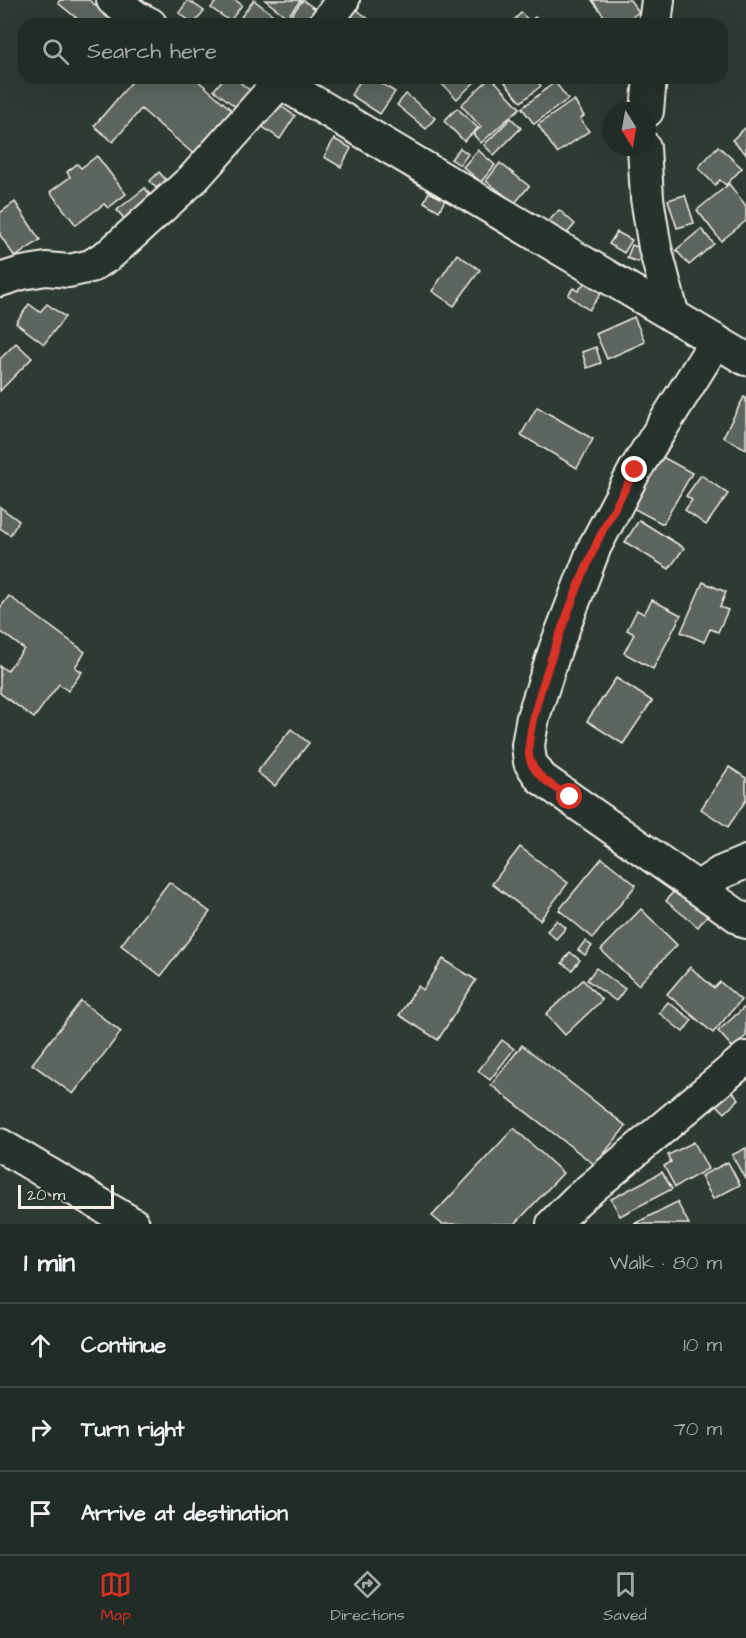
<!DOCTYPE html>
<meta charset="utf-8">
<style>
body{margin:0;font-family:"Architects Daughter",sans-serif;background:#2e3833;color:#f1f3f6}
.compass{position:absolute;left:602px;top:102px;width:54px;height:54px;border-radius:50%;background:#222c27;box-shadow:0 6px 24px #0002;rotate:169deg}
.scale{position:absolute;left:18px;bottom:15px;width:96px;box-sizing:border-box;padding-left:6px;border:3px solid #f4f1e8;border-top:0;font-size:16px;line-height:21px;white-space:nowrap;color:#f4f1e8;-webkit-text-stroke:4px #26332d;paint-order:stroke}
.stop{position:absolute;width:18px;height:18px;margin:-14px;border:4px solid #d93025;border-radius:50%;background:#fff}
.stop.end{background:#d93025;border-color:#fff;box-shadow:0 2px 6px #0008}
.list{margin:0;padding:0;list-style:none}
h2{display:flex;justify-content:space-between;align-items:center;height:78px;margin:0;padding:0 24px;font-size:26px}
h2 small{font-size:20px;font-weight:400;color:#a2a7a7}
.list li{display:grid;grid-template-columns:39px 1fr auto;gap:18px;align-items:center;box-sizing:border-box;height:84px;padding:0 24px;border-top:2px solid #3f4844}
.list b{display:block;font-size:22px;white-space:nowrap}
.list em{font-size:20px;font-style:normal;color:#a2a7a7}
.icon{flex:none;width:33px;height:33px;fill:none;stroke:currentColor;stroke-width:2;stroke-linecap:round;stroke-linejoin:round}
.map{position:relative;flex:none;width:746px;height:1224px;overflow:hidden}
.search{position:absolute;background:#222c27;box-shadow:0 6px 24px #0002;left:18px;right:18px;top:18px;height:66px;display:flex;align-items:center;gap:15px;box-sizing:border-box;padding:0 21px;border-radius:18px;color:#a2a7a7;font-size:22px}
.sheet{height:330px;background:#222c27}
nav{display:flex;justify-content:space-around;align-items:center;box-sizing:border-box;height:84px;border-top:2px solid #3f4844;background:#222c27;font-size:16px;color:#a2a7a7}
nav a{display:grid;justify-items:center;gap:3px}
nav .on{color:#d93025}
.map>svg:first-child{display:block}
</style>
<div class="map">
<svg width="746" height="1224" viewBox="0 0 746 1224">
<rect width="100%" height="100%" fill="#2e3b34"/>
<filter id="ink" filterUnits="userSpaceOnUse"><feTurbulence type="fractalNoise" baseFrequency=".0167" numOctaves="2"/><feDisplacementMap in="SourceGraphic" scale="12" xChannelSelector="R" yChannelSelector="G"/><feConvolveMatrix kernelMatrix="1 2 1 2 8 2 1 2 1" color-interpolation-filters="sRGB"/></filter>
<g filter="url(#ink)">
<g fill="#5c655e" stroke="#f4f1e8" stroke-width="1.5">
<polygon points="60,0 89,0 113,19 109,24 84,24 58,3"/>
<polygon points="188,0 204,11 194,24 179,13"/>
<polygon points="217,0 235,0 242,5 230,21 211,8"/>
<polygon points="254,0 277,18 272,24 249,24 241,17"/>
<polygon points="265,0 301,0 287,17"/>
<polygon points="303,0 319,12 310,24 295,24 288,19"/>
<polygon points="592,0 630,0 639,12 622,24 610,24"/>
<polygon points="356,9 375,24 344,24"/>
<polygon points="521,13 530,21 535,17 542,24 510,24"/>
<polygon points="135,78 195,78 234,112 196,156 141,109 113,142 94,126"/>
<polygon points="224,78 234,78 255,94 241,111 214,90"/>
<polygon points="362,78 373,78 395,92 380,114 351,95"/>
<polygon points="436,78 479,78 457,99"/>
<polygon points="490,78 492,78 520,108 481,143 473,134 481,127 461,105"/>
<polygon points="505,78 534,78 541,86 521,102 503,80"/>
<polygon points="555,82 568,99 534,124 522,108"/>
<polygon points="406,94 435,118 426,129 397,105"/>
<polygon points="574,100 584,116 580,119 589,131 557,153 538,125"/>
<polygon points="275,102 295,116 280,139 260,125"/>
<polygon points="457,108 478,128 464,141 444,121"/>
<polygon points="511,118 521,128 494,155 484,145"/>
<polygon points="745,128 746,129 746,154 732,140"/>
<polygon points="334,139 351,148 341,167 324,157"/>
<polygon points="718,146 742,168 726,185 720,180 715,185 698,168"/>
<polygon points="460,148 468,154 460,165 451,159"/>
<polygon points="478,150 495,165 481,182 463,167"/>
<polygon points="97,156 126,194 108,208 104,204 76,225 50,192 70,177 67,172 77,164 81,168"/>
<polygon points="500,163 529,186 515,203 486,181"/>
<polygon points="159,172 166,180 156,188 150,181"/>
<polygon points="729,184 746,206 746,221 721,241 697,210"/>
<polygon points="145,188 154,200 127,222 117,210"/>
<polygon points="429,192 445,200 439,211 424,202"/>
<polygon points="685,195 694,223 677,228 668,200"/>
<polygon points="15,202 40,240 15,257 0,235 0,213"/>
<polygon points="559,210 575,224 564,237 548,222"/>
<polygon points="701,229 714,244 689,265 676,250"/>
<polygon points="617,232 632,240 624,253 609,244"/>
<polygon points="632,245 643,249 638,262 627,258"/>
<polygon points="457,254 480,270 454,306 432,291"/>
<polygon points="590,276 606,287 589,310 568,295 573,288 578,291"/>
<polygon points="29,304 40,312 47,304 65,317 44,344 16,323"/>
<polygon points="634,317 645,342 607,359 596,334"/>
<polygon points="16,343 32,358 0,391 0,359"/>
<polygon points="596,347 601,363 587,368 582,352"/>
<polygon points="744,397 746,398 746,449 723,437"/>
<polygon points="537,407 593,439 577,468 521,435"/>
<polygon points="657,454 692,473 663,524 629,506"/>
<polygon points="701,475 728,494 706,525 685,510 692,500 686,496"/>
<polygon points="0,507 19,521 10,535 0,528"/>
<polygon points="639,520 684,548 669,569 625,542"/>
<polygon points="703,582 726,592 720,607 728,610 718,632 710,629 704,642 681,632"/>
<polygon points="9,596 85,652 75,667 82,672 68,691 59,684 34,718 0,693 0,666 7,671 24,649 0,631 0,608"/>
<polygon points="652,600 681,615 653,669 624,653 634,634 627,630 637,610 644,614"/>
<polygon points="616,678 652,701 623,744 587,721"/>
<polygon points="291,729 309,743 275,786 257,772"/>
<polygon points="729,767 746,778 746,800 728,827 701,809"/>
<polygon points="520,847 568,883 540,920 492,884"/>
<polygon points="602,858 636,885 593,938 559,910"/>
<polygon points="169,882 210,912 161,976 121,945"/>
<polygon points="677,887 709,913 698,927 666,901"/>
<polygon points="641,909 677,945 638,985 601,950"/>
<polygon points="557,920 566,928 556,939 547,931"/>
<polygon points="585,941 592,946 585,955 578,950"/>
<polygon points="570,952 580,960 572,970 562,963"/>
<polygon points="443,959 476,980 438,1040 399,1015 418,986 423,990"/>
<polygon points="690,967 714,988 720,982 741,1000 713,1033 667,994"/>
<polygon points="596,968 625,989 616,1001 587,980"/>
<polygon points="583,980 602,1000 565,1035 546,1014"/>
<polygon points="81,1001 121,1032 73,1094 32,1064"/>
<polygon points="668,1002 692,1020 683,1032 659,1013"/>
<polygon points="746,1006 746,1036 733,1048 718,1031"/>
<polygon points="502,1040 514,1049 490,1080 478,1071"/>
<polygon points="522,1045 626,1126 595,1165 491,1085"/>
<polygon points="731,1090 739,1099 725,1113 716,1104"/>
<polygon points="514,1128 563,1173 515,1224 442,1224 432,1216"/>
<polygon points="694,1142 708,1169 675,1187 664,1166 671,1162 668,1155"/>
<polygon points="746,1148 746,1178 745,1179 732,1155"/>
<polygon points="728,1162 740,1185 713,1199 701,1176"/>
<polygon points="662,1172 672,1189 620,1216 611,1199"/>
<polygon points="677,1202 689,1224 634,1224"/>
</g>
<g fill="none" stroke-linecap="round" stroke-linejoin="round">
<g stroke="#f4f1e8" stroke-width="36">
<g id="minor">
<polyline points="113,0 136,17 150,24"/>
<polyline points="325,24 343,0"/>
<polyline points="655,24 658,0"/>
<polyline points="273,78 746,359"/>
<polyline points="647,111 650,78"/>
<polyline points="644,147 647,198 655,248 673,316"/>
<polyline points="0,280 22,273 46,269 69,271 91,266 110,254 194,178 283,78"/>
<polyline points="716,341 635,470 595,546 556,647 533,717 528,745 530,762 541,778 746,922"/>
<polyline points="698,888 720,873 746,862"/>
<polyline points="0,1145 133,1224"/>
<polyline points="553,1224 577,1200 746,1058"/>
</g>
</g>
<use href="#minor" stroke="#26332d" stroke-width="32"/>
</g>
</g>
<g fill="none" stroke-linecap="round" stroke-linejoin="round" filter="url(#ink)">
<path stroke="#d93025" stroke-width="8" d="M 570,797 C 555,787 536,778 530,760 C 520,726 578,585 595,547 C 606,521 622,496 635,470"/>
</g>
</svg>
<svg class="compass" viewBox="-18 -18 36 36"><path d="M0-13l5 13h-10z" fill="#e53935"/><path d="M0 13l5-13h-10z" fill="#a2a7a7"/></svg>
<div class="scale">20 m</div>
<div class="stop" style="left:570px;top:797px"></div>
<div class="stop end" style="left:635px;top:470px"></div>
<div class="search"><svg class="icon" aria-label="search" viewBox="0 0 24 24"><circle cx="10" cy="10" r="6"/><path d="M15 15l6 6"/></svg>Search here</div>
</div>
<section class="sheet">
<h2>1 min<small>Walk · 80 m</small></h2>
<ul class="list">
<li><svg class="icon" aria-label="ahead" viewBox="0 0 24 24"><path d="M12 20V5M6 11l6-6 6 6"/></svg><div><b>Continue</b></div><em>10 m</em></li>
<li><svg class="icon" aria-label="right" viewBox="0 0 24 24"><path d="M7 20v-9h11M14 6l5 5-5 5"/></svg><div><b>Turn right</b></div><em>70 m</em></li>
<li><svg class="icon" aria-label="arrive" viewBox="0 0 24 24"><path d="M6 21V4h12l-3 4 3 4H6"/></svg><div><b>Arrive at destination</b></div></li>
</ul>
</section>
<nav>
<a class="on"><svg class="icon" aria-label="map" viewBox="0 0 24 24"><path d="M3 6l6-2 6 2 6-2v14l-6 2-6-2-6 2zM9 4v14M15 6v14"/></svg>Map</a>
<a><svg class="icon" aria-label="directions" viewBox="0 0 24 24"><path d="M12 3l9 9-9 9-9-9zM9 14v-3h6M13 9l2 2-2 2"/></svg>Directions</a>
<a><svg class="icon" aria-label="saved" viewBox="0 0 24 24"><path d="M7 4h10v16l-5-4-5 4z"/></svg>Saved</a>
</nav>
